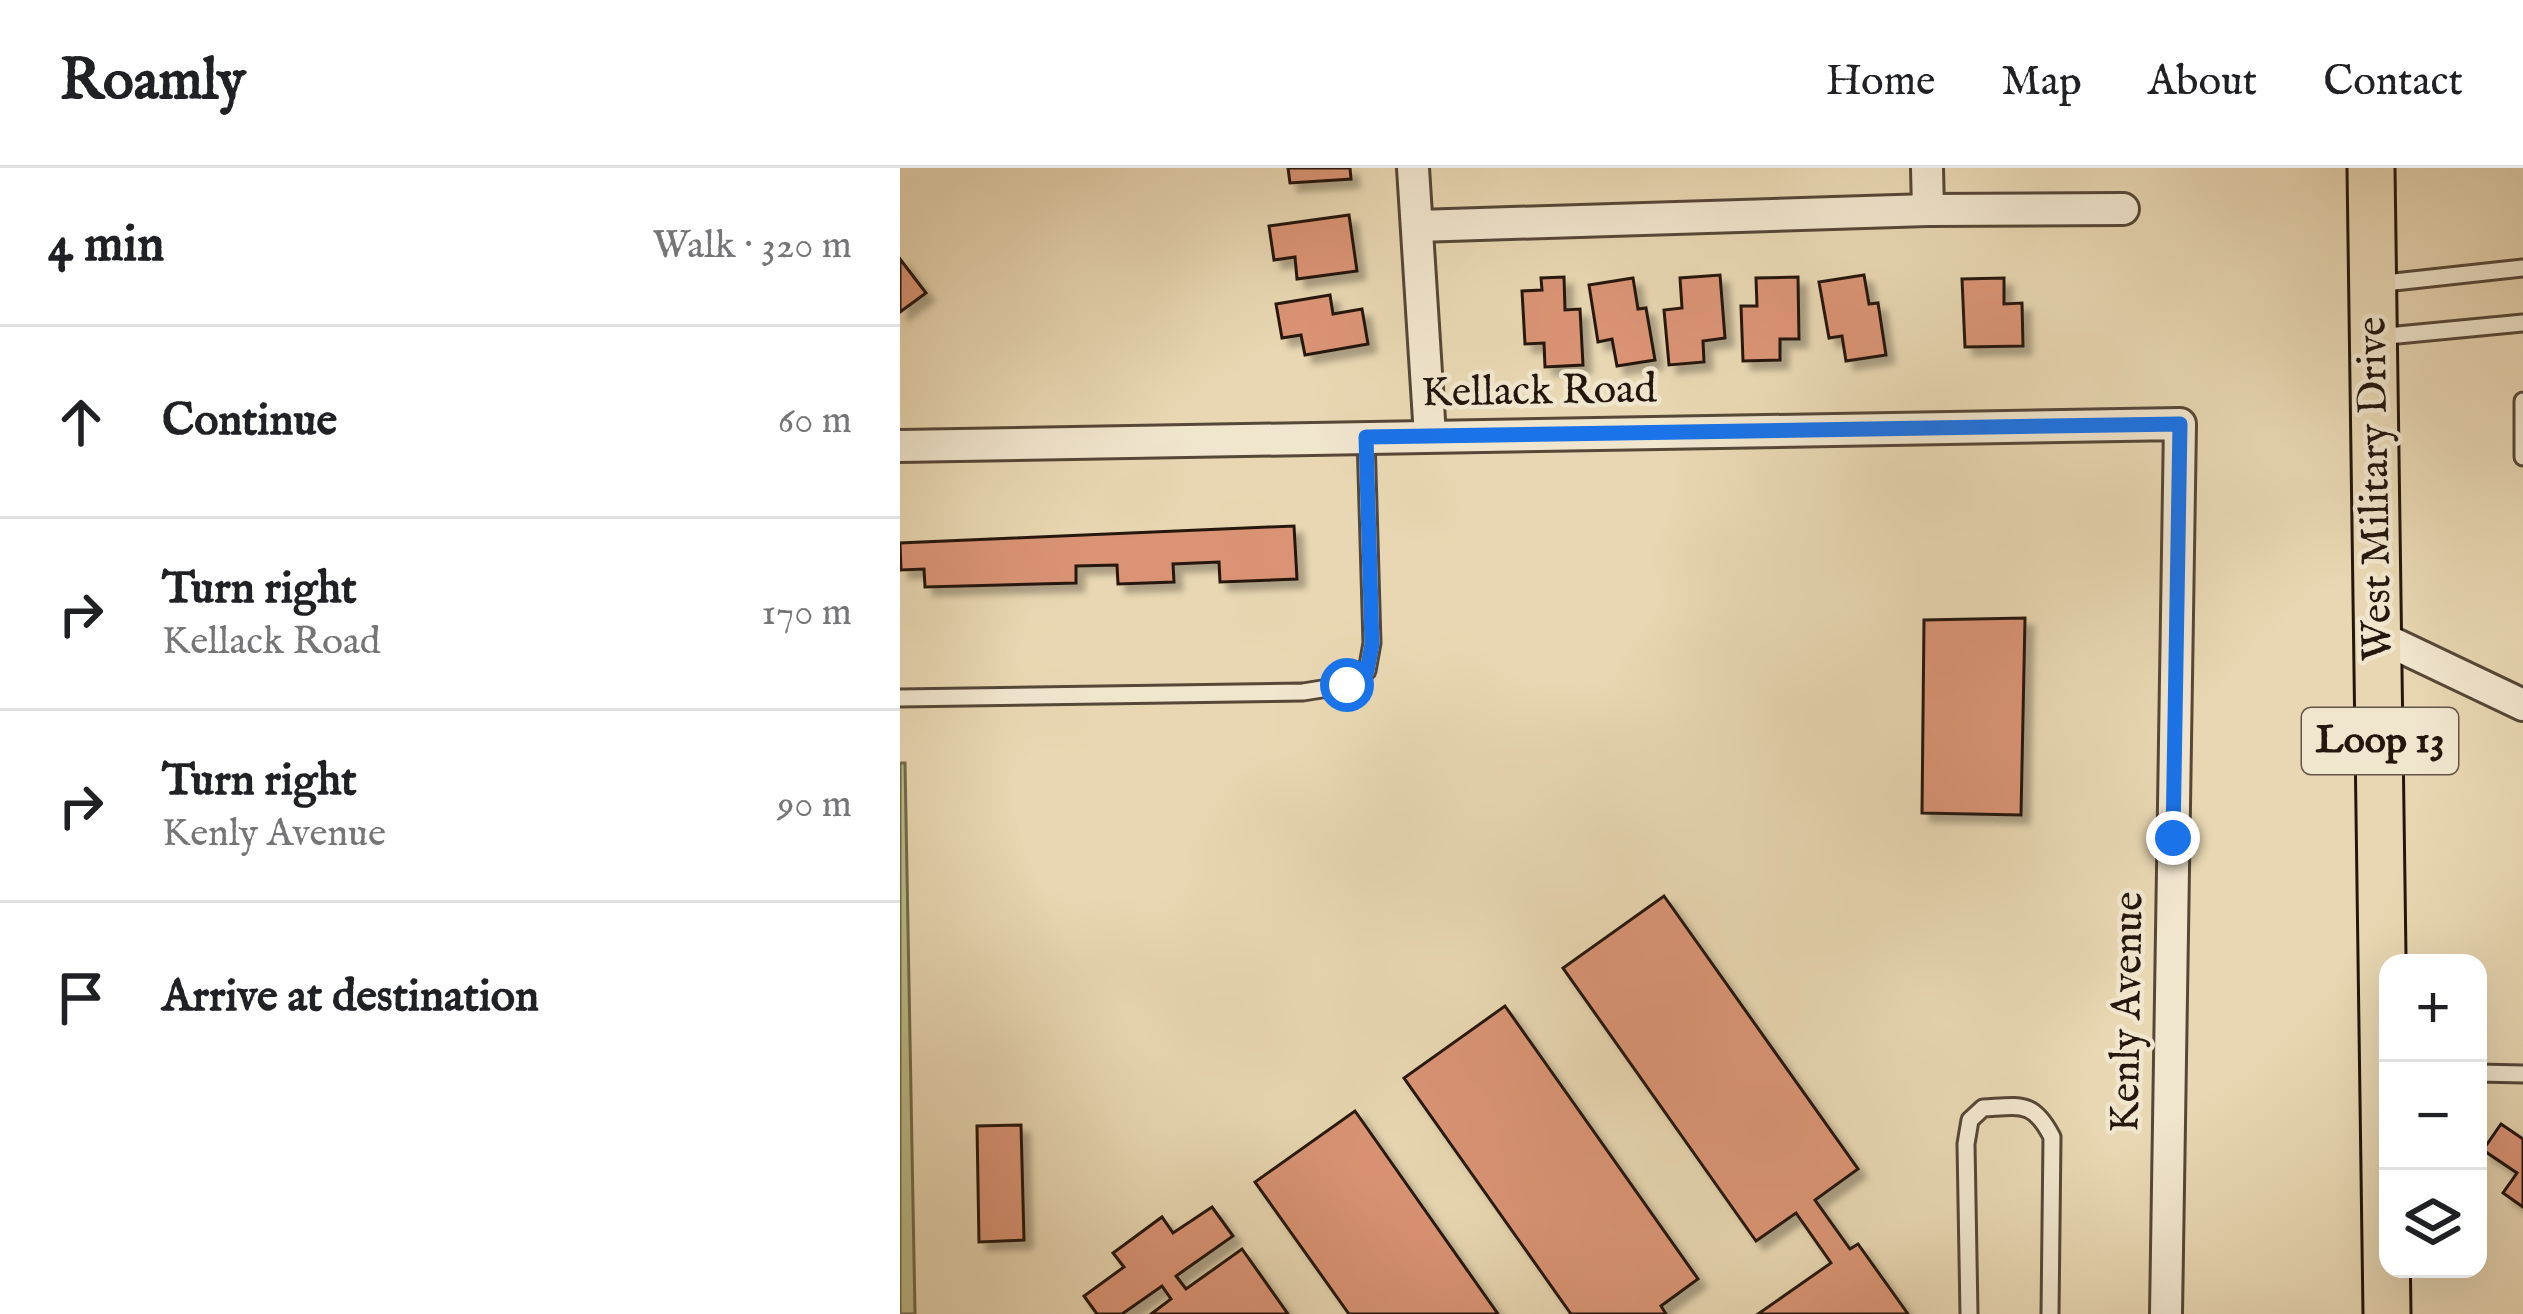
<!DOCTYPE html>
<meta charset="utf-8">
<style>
body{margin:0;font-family:"IM FELL English",serif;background:#f6f6f6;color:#202124}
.controls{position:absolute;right:36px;bottom:36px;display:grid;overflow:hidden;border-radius:24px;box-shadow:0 12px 48px #0002}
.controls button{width:108px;height:108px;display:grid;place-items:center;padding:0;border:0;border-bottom:3px solid #e0e0e0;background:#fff;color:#202124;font:60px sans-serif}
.stop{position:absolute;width:36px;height:36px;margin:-27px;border:9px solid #1a73e8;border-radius:50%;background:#fff}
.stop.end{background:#1a73e8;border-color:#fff;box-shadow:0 3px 12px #0008}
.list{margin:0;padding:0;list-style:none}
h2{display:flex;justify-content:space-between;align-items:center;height:156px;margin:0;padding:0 48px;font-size:51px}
h2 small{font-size:39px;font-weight:400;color:#757577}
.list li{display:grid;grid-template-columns:78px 1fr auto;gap:36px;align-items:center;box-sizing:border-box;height:192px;padding:0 48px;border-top:3px solid #e0e0e0}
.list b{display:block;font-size:45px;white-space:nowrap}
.list p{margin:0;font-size:39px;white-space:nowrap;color:#757577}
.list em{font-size:39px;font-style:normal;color:#757577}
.icon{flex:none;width:66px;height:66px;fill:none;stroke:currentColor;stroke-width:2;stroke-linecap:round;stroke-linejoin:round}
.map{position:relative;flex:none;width:1623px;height:1146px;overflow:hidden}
header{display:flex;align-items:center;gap:72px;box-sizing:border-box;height:168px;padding:0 60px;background:#fff;border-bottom:3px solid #e0e0e0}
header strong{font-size:57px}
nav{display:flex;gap:66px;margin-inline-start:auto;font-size:42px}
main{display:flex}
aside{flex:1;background:#fff}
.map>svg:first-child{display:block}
</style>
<header>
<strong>Roamly</strong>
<nav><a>Home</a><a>Map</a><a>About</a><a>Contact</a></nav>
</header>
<main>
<aside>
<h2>4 min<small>Walk · 320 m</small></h2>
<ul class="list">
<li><svg class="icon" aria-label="ahead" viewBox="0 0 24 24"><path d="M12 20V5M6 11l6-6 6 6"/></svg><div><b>Continue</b></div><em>60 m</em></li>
<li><svg class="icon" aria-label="right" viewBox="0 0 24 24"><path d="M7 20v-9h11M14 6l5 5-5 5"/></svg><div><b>Turn right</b><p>Kellack Road</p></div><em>170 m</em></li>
<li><svg class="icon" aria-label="right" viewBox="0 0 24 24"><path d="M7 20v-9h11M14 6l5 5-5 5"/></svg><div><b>Turn right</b><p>Kenly Avenue</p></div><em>90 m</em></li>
<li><svg class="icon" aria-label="arrive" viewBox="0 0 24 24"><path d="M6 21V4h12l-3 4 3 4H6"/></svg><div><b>Arrive at destination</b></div></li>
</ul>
</aside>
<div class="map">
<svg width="1623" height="1146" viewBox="0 0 1623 1146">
<defs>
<filter id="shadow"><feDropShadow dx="8" dy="8" stdDeviation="3" flood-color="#0004"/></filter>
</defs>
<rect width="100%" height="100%" fill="#e8d7b2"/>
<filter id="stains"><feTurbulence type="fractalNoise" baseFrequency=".00167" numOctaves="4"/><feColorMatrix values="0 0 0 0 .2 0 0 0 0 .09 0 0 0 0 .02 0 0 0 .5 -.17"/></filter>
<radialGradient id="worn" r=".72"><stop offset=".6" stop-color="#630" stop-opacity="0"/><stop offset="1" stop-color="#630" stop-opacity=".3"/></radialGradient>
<polygon fill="#bbbd88" stroke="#706a4b" stroke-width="3" points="0,595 5,595 15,1146 0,1146"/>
<g fill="#da9475" stroke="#25170e" stroke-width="3" filter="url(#shadow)">
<polygon points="388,0 450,0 451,11 390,15"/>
<polygon points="449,47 457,103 397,111 395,89 374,92 369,58"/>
<polygon points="0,91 26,125 0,144"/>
<polygon points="820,107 825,170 803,173 804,194 769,197 764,142 782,140 780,110"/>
<polygon points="964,107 969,136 978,135 986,187 946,193 942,168 929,170 919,114"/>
<polygon points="664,109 665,142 680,141 683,197 645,199 644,175 625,176 622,123 642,122 641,110"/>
<polygon points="898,109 899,171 880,171 880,192 843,193 841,138 857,138 856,110"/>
<polygon points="733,110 738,141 746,140 755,192 717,198 712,171 698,174 689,117"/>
<polygon points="1104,110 1104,136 1122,135 1123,178 1065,179 1062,111"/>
<polygon points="430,127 433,146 462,141 468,176 405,187 401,167 382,170 376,136"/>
<polygon points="394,358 397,411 320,414 319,394 273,396 274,414 218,416 217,397 176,398 176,415 25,419 24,401 1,402 0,375"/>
<polygon points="1125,450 1121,647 1022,645 1024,452"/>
<polygon points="764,728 958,1001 915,1032 950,1081 958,1076 1008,1146 858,1146 931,1095 896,1045 856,1073 663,800"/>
<polygon points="605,838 798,1111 761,1138 766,1146 671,1146 504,910"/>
<polygon points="455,943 598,1146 449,1146 355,1014"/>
<polygon points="1601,956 1623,971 1623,1039 1603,1025 1617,1005 1583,982"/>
<polygon points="121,957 124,1072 79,1074 77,958"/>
<polygon points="312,1039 333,1068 276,1108 286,1121 342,1081 388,1146 251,1146 271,1131 262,1118 222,1146 197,1146 184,1128 224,1099 213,1085 262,1049 273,1065"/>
</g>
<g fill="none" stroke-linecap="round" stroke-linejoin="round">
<g stroke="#564737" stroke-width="21">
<g id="service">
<polyline points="1476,116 1623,100"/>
<polyline points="1477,169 1623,155"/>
<polyline points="1623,233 1623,289"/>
<polyline points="0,530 403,524 447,517 467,503 472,475 466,269"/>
<polyline points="1578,905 1623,906"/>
<path d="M 1069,1146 L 1066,976 L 1070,952 L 1083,940 C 1120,938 1133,932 1152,969 L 1150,1146"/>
</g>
</g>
<g stroke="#564737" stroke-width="36">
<g id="minor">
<polyline points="513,0 530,268"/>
<polyline points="1027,0 1028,42"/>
<polyline points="518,58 1028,42 1223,41"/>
<polyline points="0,278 1280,256 1266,1146"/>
<polyline points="1478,468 1623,537"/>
</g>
</g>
<g stroke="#25170e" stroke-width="51">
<polyline id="primary" points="1471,0 1487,1146"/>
</g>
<use href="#service" stroke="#f0e5cd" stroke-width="15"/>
<use href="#minor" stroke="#f0e5cd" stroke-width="30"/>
<use href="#primary" stroke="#e8d7b2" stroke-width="45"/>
</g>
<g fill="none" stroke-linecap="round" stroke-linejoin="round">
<polyline stroke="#1a73e8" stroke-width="15" points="447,517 467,503 472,476 466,269 1280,256 1273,670"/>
</g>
<g text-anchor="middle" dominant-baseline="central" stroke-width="9" stroke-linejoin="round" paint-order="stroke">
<rect fill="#f0e5cd" stroke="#625547" stroke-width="3" x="1402" y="540" width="156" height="66" rx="9"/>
<g font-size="39" font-weight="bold" fill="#25170e">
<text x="1480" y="573">Loop 13</text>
</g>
<g font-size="42" fill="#25170e" stroke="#f0e5cd">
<text transform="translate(639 224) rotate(-1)">Kellack Road</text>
<text transform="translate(1476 321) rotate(-91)">West Military Drive</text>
<text transform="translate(1228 844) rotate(-89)">Kenly Avenue</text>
</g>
</g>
<rect width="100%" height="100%" filter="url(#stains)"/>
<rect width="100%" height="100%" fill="url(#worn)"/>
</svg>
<div class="controls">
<button>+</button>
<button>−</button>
<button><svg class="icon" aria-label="layers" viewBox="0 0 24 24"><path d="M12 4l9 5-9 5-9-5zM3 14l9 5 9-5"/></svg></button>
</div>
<div class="stop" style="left:447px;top:517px"></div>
<div class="stop end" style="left:1273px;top:670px"></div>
</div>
</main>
